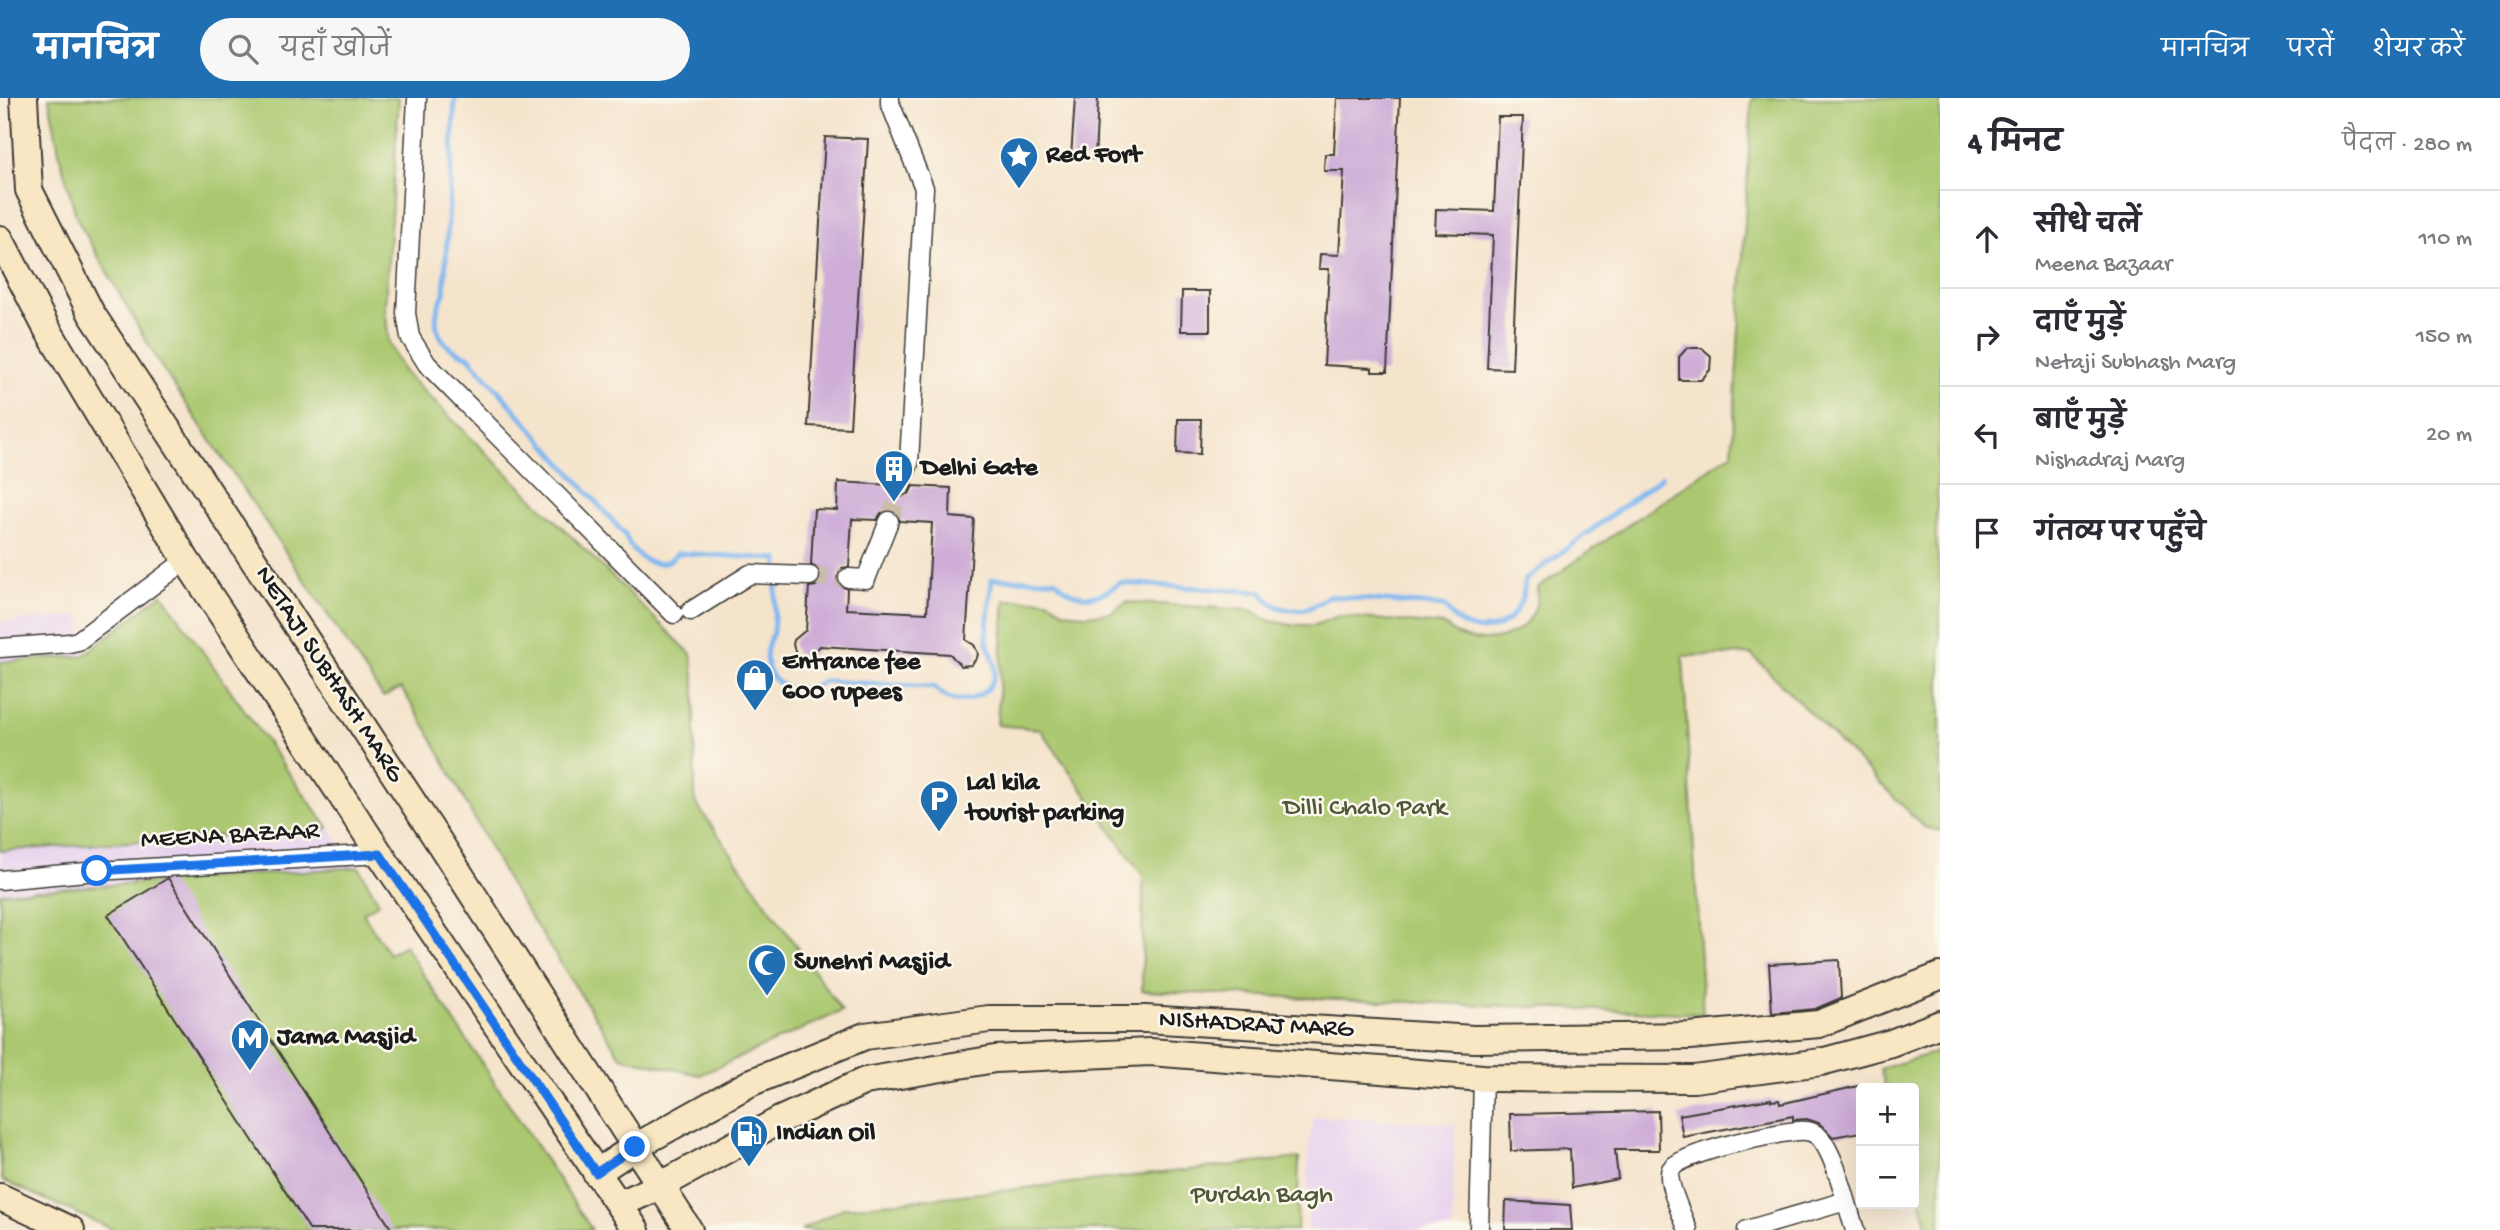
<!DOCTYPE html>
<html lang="hi">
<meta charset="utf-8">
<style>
body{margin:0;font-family:"Gochi Hand","Playpen Sans Deva",sans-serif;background:#f7f7f7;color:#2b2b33}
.controls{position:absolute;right:21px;bottom:21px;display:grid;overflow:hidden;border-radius:7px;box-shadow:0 7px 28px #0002}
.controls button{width:63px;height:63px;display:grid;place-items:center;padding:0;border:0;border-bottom:2px solid #e1e1e2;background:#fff;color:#2b2b33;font:35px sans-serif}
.stop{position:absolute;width:21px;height:21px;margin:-16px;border:5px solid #1a73e8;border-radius:50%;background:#fff}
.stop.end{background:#1a73e8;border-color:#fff;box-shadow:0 2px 7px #0008}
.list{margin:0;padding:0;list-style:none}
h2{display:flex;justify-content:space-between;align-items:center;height:91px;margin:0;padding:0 28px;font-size:30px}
h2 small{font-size:23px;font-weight:400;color:#7c7c81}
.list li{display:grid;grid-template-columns:46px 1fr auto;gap:21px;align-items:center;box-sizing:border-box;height:98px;padding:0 28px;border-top:2px solid #e1e1e2}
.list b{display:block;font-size:26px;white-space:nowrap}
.list p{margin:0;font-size:23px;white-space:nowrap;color:#7c7c81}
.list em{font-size:23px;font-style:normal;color:#7c7c81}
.icon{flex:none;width:38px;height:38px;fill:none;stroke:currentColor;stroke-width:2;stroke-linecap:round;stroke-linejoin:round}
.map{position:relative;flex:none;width:1940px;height:1132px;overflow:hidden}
header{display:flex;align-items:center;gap:42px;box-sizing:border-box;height:98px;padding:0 35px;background:#1f6fb2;color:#fff}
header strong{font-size:33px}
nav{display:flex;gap:38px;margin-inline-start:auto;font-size:24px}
.search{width:490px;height:63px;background:#f7f7f7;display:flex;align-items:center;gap:18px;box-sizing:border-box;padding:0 24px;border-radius:38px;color:#7c7c81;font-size:26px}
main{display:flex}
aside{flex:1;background:#fff}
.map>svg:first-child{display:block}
</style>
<header>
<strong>मानचित्र</strong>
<div class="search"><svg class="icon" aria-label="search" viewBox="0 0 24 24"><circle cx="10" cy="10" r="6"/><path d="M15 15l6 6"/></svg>यहाँ खोजें</div>
<nav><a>मानचित्र</a><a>परतें</a><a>शेयर करें</a></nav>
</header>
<main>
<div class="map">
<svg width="1940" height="1132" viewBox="0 0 1940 1132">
<rect width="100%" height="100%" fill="#fbf7ec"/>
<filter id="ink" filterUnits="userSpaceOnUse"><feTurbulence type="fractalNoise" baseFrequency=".0143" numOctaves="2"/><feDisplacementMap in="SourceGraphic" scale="14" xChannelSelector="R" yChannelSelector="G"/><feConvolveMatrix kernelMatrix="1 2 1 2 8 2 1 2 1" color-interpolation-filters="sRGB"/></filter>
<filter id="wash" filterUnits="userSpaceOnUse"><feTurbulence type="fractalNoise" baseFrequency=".00686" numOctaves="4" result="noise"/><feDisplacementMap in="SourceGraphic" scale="28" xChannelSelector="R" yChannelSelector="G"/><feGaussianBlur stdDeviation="1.57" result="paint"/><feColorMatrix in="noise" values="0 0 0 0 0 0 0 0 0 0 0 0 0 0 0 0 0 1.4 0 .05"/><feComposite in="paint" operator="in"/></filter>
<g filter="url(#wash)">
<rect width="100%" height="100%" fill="#f5e4cc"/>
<g fill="#e7d2ef">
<polygon points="81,518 83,558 0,564 0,524"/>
<polygon points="328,730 359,769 0,795 0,753"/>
<polygon points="1314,1018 1455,1026 1452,1132 1308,1132 1308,1056"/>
</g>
<g fill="#abc86f" stroke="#647246" stroke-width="2">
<polygon points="49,0 399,0 385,208 389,245 403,273 691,556 695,586 695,704 842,913 700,977 621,959 508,784 426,629 401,590 383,599 160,267 77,121 60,59"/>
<path d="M 1752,0 L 1940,0 L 1940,307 L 1936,438 L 1940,485 L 1940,733 L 1924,729 L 1751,556 L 1683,558 L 1703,916 L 1142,893 L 1143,778 L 1040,631 L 997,627 L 1005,502 L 1048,502 L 1063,513 L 1084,517 L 1110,515 L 1126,504 L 1251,512 L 1270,523 L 1292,527 L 1315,527 L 1338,518 L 1445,527 C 1449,530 1454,535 1458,537 C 1494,552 1542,532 1537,490 L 1732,355 Z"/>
<polygon points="162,496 328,730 0,753 0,564 83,558"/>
<polygon points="359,769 379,805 363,815 389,856 404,847 592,1132 114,1132 2,1082 0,1047 0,795"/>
<polygon points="1940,953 1940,1132 1929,1132 1914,1082 1914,990 1886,990 1880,971"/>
<polygon points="1299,1060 1297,1132 801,1132 843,1110"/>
</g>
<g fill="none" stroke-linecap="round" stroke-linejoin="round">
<path stroke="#80b8f0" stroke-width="5" d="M 455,0 L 444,196 C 428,225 437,248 468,258 L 625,437 C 633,460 659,477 678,455 L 778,461 L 773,535 C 751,574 786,607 824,583 L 933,589 C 937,592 942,596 946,599 C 966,609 994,595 995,572 C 996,560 988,551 987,541 C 987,521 990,500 992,481 L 1055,482 C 1078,504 1095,503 1120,485 L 1261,494 C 1278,518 1308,517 1328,498 L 1444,508 C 1472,551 1524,531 1525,482 L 1662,379"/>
</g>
<g id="blocks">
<g fill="#ceadd7" fill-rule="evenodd">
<polygon points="1075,0 1098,0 1095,61 1071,60"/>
<polygon points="1337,0 1400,0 1387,274 1372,274 1372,270 1324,267 1329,171 1319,171 1320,156 1339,157 1344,73 1324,73 1325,56 1334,56"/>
<polygon points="1498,19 1523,19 1512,271 1487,270 1493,137 1435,135 1436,111 1494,113"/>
<polygon points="825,39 868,41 850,330 808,328"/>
<polygon points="1182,193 1210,193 1210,233 1181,233"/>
<polygon points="1687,250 1702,250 1711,258 1710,272 1701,282 1679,282 1679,259"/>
<polygon points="1178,321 1201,321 1200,356 1177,355"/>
<path d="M 838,384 L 890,387 L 893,396 L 902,399 L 909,396 L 913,388 L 951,390 L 950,419 L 974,421 L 966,542 L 974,547 L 978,555 L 977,560 L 971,567 L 961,568 L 950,556 L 820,548 L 809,559 L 805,560 L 796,555 L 793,547 L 794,542 L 806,532 L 809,489 L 816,488 L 821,479 L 820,472 L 811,467 L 814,411 L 837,412 ZM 888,412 L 897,415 L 900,423 L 932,425 L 927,515 L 846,511 L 847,491 L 838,486 L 837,479 L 842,470 L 849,469 L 852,421 L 877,422 L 881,415 Z"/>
<polygon points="168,780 392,1132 310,1132 108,817"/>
<polygon points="1839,862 1841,900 1815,911 1772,915 1769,866"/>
<polygon points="1858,988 1861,1005 1861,1034 1833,1039 1819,1025 1807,1021 1793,1022 1793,1018 1683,1039 1679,1017 1771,1001 1771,1003 1779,1002 1780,1006"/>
<polygon points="1658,1013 1659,1052 1615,1052 1618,1081 1572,1090 1570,1051 1511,1053 1510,1016"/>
<polygon points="1506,1103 1570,1107 1572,1132 1505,1132"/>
</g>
</g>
</g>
<g filter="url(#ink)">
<use href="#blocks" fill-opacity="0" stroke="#3d3a36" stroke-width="2"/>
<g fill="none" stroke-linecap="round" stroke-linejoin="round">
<g stroke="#cabca9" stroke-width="18" stroke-dasharray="18 9" stroke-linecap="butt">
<polyline points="889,423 901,388"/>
<polyline points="810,478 848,480"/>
</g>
<g stroke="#3d3a36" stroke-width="21">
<g id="street">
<polyline points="417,0 406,215 410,239 427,266 674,516"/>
<polyline points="890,0 890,5 924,90 909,365 901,388"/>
<polyline points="848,480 866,481 889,423"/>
<polyline points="691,513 750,476 810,478"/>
<polyline points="0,550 69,545 78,543 186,462"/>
<polyline points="0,782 97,773 380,756"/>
<polyline points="1479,1132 1483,980"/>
<path d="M 1688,1132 C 1683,1120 1665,1082 1671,1071 C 1680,1055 1777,1034 1798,1033 C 1805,1032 1812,1033 1818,1038 C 1835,1054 1847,1108 1855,1132"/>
<polyline points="1747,1132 1846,1103"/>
</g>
</g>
<g stroke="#3d3a36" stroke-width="30">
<g id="secondary">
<polyline points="24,0 29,92 91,215 439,744 689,1132"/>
<polyline points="0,141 46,229 186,462 380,756 636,1132"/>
<polyline points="596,1075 635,1049 752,984 865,938 989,921 1145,921 1474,941 1690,938 1819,926 1940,878"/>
<polyline points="0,1099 71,1132"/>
<polyline points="620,1106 660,1088 780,1022 865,983 995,961 1150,954 1483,980 1694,981 1821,964 1891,945 1940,926"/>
</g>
</g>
<use href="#street" stroke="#fff" stroke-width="18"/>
<use href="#secondary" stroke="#f9e7c3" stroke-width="26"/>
</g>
</g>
<g fill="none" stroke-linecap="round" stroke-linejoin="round" filter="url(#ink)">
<polyline stroke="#1a73e8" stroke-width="9" points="97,773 380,756 596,1075 635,1049"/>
</g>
<defs>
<g id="sight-pin" transform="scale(2.0125)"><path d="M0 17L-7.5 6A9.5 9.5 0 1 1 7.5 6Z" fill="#1f6fb2" stroke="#fbf7ec"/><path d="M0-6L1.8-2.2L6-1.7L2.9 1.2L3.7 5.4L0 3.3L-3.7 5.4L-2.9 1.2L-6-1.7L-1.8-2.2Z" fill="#fff"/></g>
<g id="building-pin" transform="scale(2.0125)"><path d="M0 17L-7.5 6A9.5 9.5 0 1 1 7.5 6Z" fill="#1f6fb2" stroke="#fbf7ec"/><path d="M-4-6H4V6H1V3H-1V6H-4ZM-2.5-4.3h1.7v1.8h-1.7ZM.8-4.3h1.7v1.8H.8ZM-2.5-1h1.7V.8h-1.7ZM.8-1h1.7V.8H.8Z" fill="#fff"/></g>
<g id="shop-pin" transform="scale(2.0125)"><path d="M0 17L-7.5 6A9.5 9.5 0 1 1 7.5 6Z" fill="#1f6fb2" stroke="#fbf7ec"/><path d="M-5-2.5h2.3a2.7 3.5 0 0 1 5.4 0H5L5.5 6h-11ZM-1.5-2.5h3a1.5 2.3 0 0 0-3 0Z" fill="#fff"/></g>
<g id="parking-pin" transform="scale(2.0125)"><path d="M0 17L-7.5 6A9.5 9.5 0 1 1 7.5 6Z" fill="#1f6fb2" stroke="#fbf7ec"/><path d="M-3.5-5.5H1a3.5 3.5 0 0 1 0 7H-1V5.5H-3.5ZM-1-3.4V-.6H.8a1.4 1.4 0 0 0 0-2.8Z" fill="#fff"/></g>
<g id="mosque-pin" transform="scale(2.0125)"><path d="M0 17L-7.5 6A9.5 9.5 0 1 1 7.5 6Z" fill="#1f6fb2" stroke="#fbf7ec"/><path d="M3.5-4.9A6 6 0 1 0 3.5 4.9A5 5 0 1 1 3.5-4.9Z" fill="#fff"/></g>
<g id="metro-pin" transform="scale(2.0125)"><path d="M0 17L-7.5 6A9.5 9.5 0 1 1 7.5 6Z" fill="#1f6fb2" stroke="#fbf7ec"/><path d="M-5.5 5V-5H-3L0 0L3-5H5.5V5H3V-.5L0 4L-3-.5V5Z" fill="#fff"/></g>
<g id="fuel-pin" transform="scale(2.0125)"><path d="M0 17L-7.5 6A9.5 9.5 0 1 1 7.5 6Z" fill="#1f6fb2" stroke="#fbf7ec"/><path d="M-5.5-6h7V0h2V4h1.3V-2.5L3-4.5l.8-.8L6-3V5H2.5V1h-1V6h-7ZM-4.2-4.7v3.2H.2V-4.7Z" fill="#fff"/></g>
</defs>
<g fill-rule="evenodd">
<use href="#sight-pin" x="1019" y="58"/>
<use href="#building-pin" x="894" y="371"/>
<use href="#shop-pin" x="755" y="580"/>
<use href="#parking-pin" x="939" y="701"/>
<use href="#mosque-pin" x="767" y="865"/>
<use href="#metro-pin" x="250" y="940"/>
<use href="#fuel-pin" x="749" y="1036"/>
</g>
<g text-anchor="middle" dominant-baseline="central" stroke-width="5" stroke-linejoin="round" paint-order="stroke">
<g font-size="26" font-weight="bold" fill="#1c1c1c" stroke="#fbf7ec" text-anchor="start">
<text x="1046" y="58">Red Fort</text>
<text x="921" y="371">Delhi Gate</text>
<text x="782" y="565">Entrance fee<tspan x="782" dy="30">600 rupees</tspan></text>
<text x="966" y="686">Lal kila<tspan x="966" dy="30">tourist parking</tspan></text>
<text x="794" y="865">Sunehri Masjid</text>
<text x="277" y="940">Jama Masjid</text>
<text x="776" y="1036">Indian Oil</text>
</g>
<g font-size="26" fill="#1c1c1c" stroke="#fbf7ec">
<text transform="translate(328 577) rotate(57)">NETAJI SUBHASH MARG</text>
<text transform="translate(230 739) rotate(-3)">MEENA BAZAAR</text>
<text transform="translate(1256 928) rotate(3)">NISHADRAJ MARG</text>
</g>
<g font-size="26" fill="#4e5839" stroke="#fbf7ec">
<text x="1365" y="711">Dilli Chalo Park</text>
<text x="1262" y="1098">Purdah Bagh</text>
</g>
</g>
</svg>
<div class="controls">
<button>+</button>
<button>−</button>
</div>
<div class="stop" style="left:97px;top:773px"></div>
<div class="stop end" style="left:635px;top:1049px"></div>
</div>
<aside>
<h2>4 मिनट<small>पैदल · 280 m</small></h2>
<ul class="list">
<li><svg class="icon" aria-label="ahead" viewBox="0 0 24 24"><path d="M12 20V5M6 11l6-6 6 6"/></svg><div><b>सीधे चलें</b><p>Meena Bazaar</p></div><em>110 m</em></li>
<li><svg class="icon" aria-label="right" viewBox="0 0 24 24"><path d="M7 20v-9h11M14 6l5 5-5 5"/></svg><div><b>दाएँ मुड़ें</b><p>Netaji Subhash Marg</p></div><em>150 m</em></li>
<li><svg class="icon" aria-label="left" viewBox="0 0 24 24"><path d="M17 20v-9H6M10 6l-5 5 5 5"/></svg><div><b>बाएँ मुड़ें</b><p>Nishadraj Marg</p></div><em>20 m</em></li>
<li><svg class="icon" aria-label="arrive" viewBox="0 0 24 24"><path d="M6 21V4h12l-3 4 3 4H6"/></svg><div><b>गंतव्य पर पहुँचे</b></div></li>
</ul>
</aside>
</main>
